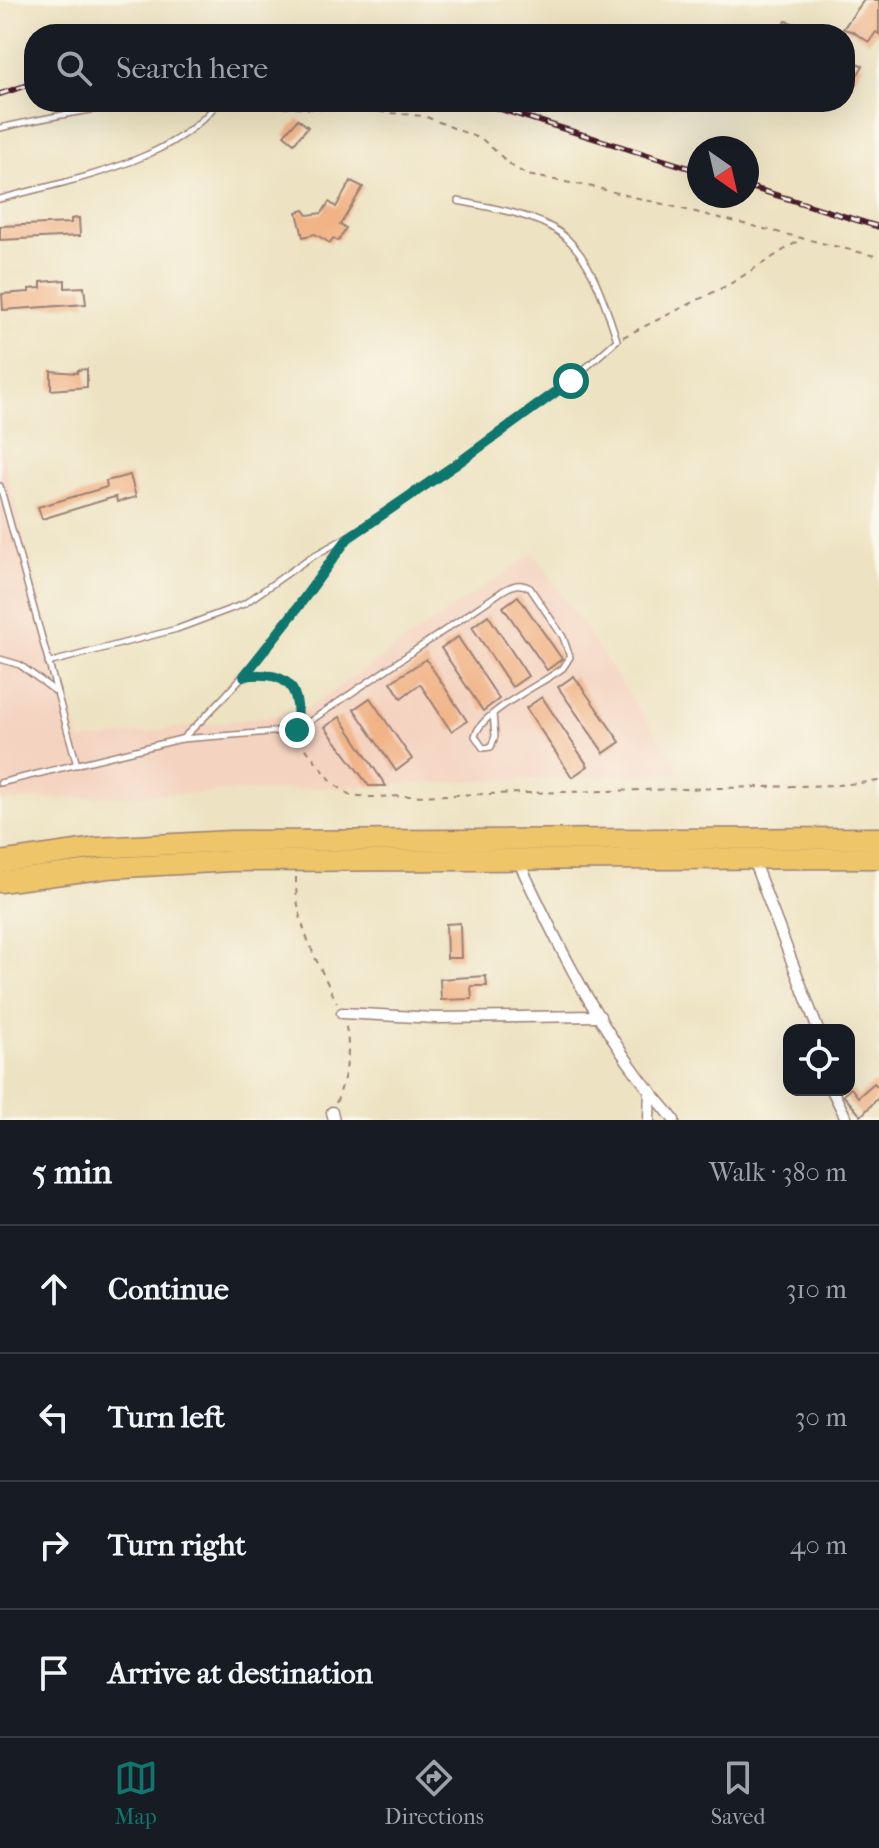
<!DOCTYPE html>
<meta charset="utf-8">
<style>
body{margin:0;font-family:"IM FELL French Canon",serif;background:#242831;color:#f1f3f6}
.controls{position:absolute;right:24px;bottom:24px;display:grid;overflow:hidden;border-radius:16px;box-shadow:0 8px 32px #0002}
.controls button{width:72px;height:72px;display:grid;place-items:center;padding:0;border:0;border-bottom:2px solid #363941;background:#171b24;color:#f1f3f6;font:40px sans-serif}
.compass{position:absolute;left:687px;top:136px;width:72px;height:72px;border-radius:50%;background:#171b24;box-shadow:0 8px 32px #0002;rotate:146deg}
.stop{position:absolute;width:24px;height:24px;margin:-18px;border:6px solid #0f766e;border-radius:50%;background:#fff}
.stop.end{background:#0f766e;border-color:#fff;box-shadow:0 2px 8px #0008}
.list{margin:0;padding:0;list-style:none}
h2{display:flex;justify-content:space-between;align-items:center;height:104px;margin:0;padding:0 32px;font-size:34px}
h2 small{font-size:26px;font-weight:400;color:#9ea1a6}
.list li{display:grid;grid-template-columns:52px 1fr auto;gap:24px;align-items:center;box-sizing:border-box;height:128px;padding:0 32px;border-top:2px solid #363941}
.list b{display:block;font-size:30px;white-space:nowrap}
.list em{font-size:26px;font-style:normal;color:#9ea1a6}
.icon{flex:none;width:44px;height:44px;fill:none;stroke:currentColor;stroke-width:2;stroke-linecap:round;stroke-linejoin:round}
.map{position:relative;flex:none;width:879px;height:1120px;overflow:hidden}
.search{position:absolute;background:#171b24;box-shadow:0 8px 32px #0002;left:24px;right:24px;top:24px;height:88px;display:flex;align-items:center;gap:20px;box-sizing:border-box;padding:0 28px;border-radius:32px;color:#9ea1a6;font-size:30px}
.sheet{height:616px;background:#171b24}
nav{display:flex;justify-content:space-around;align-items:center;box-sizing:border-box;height:112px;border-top:2px solid #363941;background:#171b24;font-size:22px;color:#9ea1a6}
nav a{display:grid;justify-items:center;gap:4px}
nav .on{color:#0f766e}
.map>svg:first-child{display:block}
</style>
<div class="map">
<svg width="879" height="1120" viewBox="0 0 879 1120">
<rect width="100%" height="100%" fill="#fbf7ec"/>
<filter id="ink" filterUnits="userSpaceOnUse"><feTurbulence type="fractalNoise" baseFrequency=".0125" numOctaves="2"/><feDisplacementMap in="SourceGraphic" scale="16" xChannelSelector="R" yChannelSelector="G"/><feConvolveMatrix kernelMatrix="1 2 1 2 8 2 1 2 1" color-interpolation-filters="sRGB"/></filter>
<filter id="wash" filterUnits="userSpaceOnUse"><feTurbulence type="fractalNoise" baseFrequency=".006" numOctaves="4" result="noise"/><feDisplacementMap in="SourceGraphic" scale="32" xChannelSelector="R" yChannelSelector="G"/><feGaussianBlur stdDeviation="1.8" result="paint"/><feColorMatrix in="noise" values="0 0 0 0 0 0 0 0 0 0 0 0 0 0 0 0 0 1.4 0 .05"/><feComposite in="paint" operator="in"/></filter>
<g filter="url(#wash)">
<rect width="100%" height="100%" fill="#ede2c1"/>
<polygon fill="#f4d3c0" points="0,449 79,741 302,712 534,553 682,773 0,801"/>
<g id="blocks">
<g fill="#f1b285">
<polygon points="864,0 879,0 879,34 876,32 869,42 851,31 843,29"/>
<polygon points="786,21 823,32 823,34 779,34"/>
<polygon points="845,57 863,66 845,94"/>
<polygon points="298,119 308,127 294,143 284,135"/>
<polygon points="351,181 363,187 340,225 346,228 338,241 333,238 330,243 315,234 303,237 297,212 304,210 308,215 322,213 329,202 336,207"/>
<polygon points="79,218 80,236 0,240 0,226 71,223 71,219"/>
<polygon points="65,280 65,288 84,287 86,304 3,310 2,294 29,292 29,289 41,288 41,282"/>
<polygon points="87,369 87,387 51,390 51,371 77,373 78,370"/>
<polygon points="130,475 136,497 117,502 116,497 111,498 42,519 38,507 107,487 106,481"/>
<polygon points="518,596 562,659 547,670 503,607"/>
<polygon points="488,615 528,676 512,687 472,627"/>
<polygon points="458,637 499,699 483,711 441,648"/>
<polygon points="426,659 467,721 451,731 420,684 401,698 391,682"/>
<polygon points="574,676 620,742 604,753 558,687"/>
<polygon points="542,697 588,766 572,777 526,708"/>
<polygon points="370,698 412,759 396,771 354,709"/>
<polygon points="340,717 386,786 369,786 325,727"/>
<polygon points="460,923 461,958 447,958 446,924"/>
<polygon points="486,976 487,986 471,986 472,999 441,1000 440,979"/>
<polygon points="874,1083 879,1088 879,1097 861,1116 843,1095 851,1088 858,1097"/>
</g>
</g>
</g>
<g filter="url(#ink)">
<use href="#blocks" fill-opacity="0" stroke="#9c8076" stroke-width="2"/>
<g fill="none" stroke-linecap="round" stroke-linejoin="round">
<g stroke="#9c8076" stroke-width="8">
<g id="lane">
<path d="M 0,128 C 62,114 153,95 215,106 C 168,164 69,180 0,199"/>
<polyline points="0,486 77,765"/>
<polyline points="0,659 20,665 55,691"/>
<path d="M 48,663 L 177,629 L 244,604 L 308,559 L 365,527 L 458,463 L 571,381 L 617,340 C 605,304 591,255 559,232 C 534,214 488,207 458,201"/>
<path d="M 244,676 C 288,670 301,686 297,729"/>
<path d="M 182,739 C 223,701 259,659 292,615 C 311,591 326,564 346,540"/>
<path d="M 0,783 L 181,739 L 297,730 L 504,590 C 513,585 520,582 530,588 L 563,637 L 570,657 L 563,668 C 542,684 481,712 475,736 L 483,748 L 491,747 L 495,736 L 493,714"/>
</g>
</g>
<g stroke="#9c8076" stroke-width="13">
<g id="street">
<polyline points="752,857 818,1030"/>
<path d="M 518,860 C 553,935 590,1011 639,1077 C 650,1092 663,1105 674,1120"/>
<polyline points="342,1013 435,1018 600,1016"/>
<polyline points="832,1090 847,1120"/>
<polyline points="332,1112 334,1120"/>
<polyline points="649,1120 650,1090"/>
</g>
</g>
<g stroke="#9c8076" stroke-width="23">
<g id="highway">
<polyline points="0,862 97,848 231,841 879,838"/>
<polyline points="0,882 108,868 231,861 879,858"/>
</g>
</g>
<g stroke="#9c8076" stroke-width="2" stroke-dasharray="6 6" stroke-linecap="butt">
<polyline points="223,106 359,110 424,116 483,140 512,166 527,175 593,187 879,257"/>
<polyline points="623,337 730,284 803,238"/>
<polyline points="298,739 334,784 350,795 370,797 838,785 879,781"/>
<path d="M 296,877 C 295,926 317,960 337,1003"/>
<path d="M 336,1103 C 346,1077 352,1051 345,1023"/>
</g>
<use href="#lane" stroke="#fff" stroke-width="5"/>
<use href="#street" stroke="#fff" stroke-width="10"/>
<use href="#highway" stroke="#eec569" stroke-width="20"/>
<g stroke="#4a1f2b" stroke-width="6">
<g id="rail">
<polyline points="0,94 34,83"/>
<polyline points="478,102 699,171"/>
<polyline points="747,186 879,227"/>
</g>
</g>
<use href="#rail" stroke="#fbf7ec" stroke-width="3" stroke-dasharray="9" stroke-linecap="butt"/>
</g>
</g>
<g fill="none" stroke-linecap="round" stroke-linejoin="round" filter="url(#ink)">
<path stroke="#0f766e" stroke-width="10" d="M 297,730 C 301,687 289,670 244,676 L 292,615 L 348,538 L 458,463 L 571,381"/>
</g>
</svg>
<div class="controls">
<button><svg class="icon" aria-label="locate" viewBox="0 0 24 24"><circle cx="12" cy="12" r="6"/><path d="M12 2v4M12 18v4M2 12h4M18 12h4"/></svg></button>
</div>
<svg class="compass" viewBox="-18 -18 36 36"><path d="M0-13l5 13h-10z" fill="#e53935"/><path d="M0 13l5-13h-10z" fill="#9ea1a6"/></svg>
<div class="stop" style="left:571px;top:381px"></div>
<div class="stop end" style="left:297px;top:730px"></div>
<div class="search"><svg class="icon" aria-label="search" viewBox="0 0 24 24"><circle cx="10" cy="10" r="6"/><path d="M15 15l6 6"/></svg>Search here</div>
</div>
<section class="sheet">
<h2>5 min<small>Walk · 380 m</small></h2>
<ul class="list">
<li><svg class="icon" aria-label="ahead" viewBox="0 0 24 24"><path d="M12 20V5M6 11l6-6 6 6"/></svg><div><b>Continue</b></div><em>310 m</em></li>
<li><svg class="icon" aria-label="left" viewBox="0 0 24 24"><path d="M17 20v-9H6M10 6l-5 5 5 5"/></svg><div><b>Turn left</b></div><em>30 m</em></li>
<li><svg class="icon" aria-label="right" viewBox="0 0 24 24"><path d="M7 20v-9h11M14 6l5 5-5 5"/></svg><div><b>Turn right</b></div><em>40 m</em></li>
<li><svg class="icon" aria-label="arrive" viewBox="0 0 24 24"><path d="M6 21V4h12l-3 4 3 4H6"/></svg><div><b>Arrive at destination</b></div></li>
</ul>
</section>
<nav>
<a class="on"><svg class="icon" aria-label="map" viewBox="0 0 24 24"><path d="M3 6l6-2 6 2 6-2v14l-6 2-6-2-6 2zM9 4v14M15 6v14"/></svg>Map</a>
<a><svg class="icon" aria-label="directions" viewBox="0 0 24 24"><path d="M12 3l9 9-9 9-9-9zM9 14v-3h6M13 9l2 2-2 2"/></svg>Directions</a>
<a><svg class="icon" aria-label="saved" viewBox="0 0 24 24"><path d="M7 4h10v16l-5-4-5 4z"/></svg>Saved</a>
</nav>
